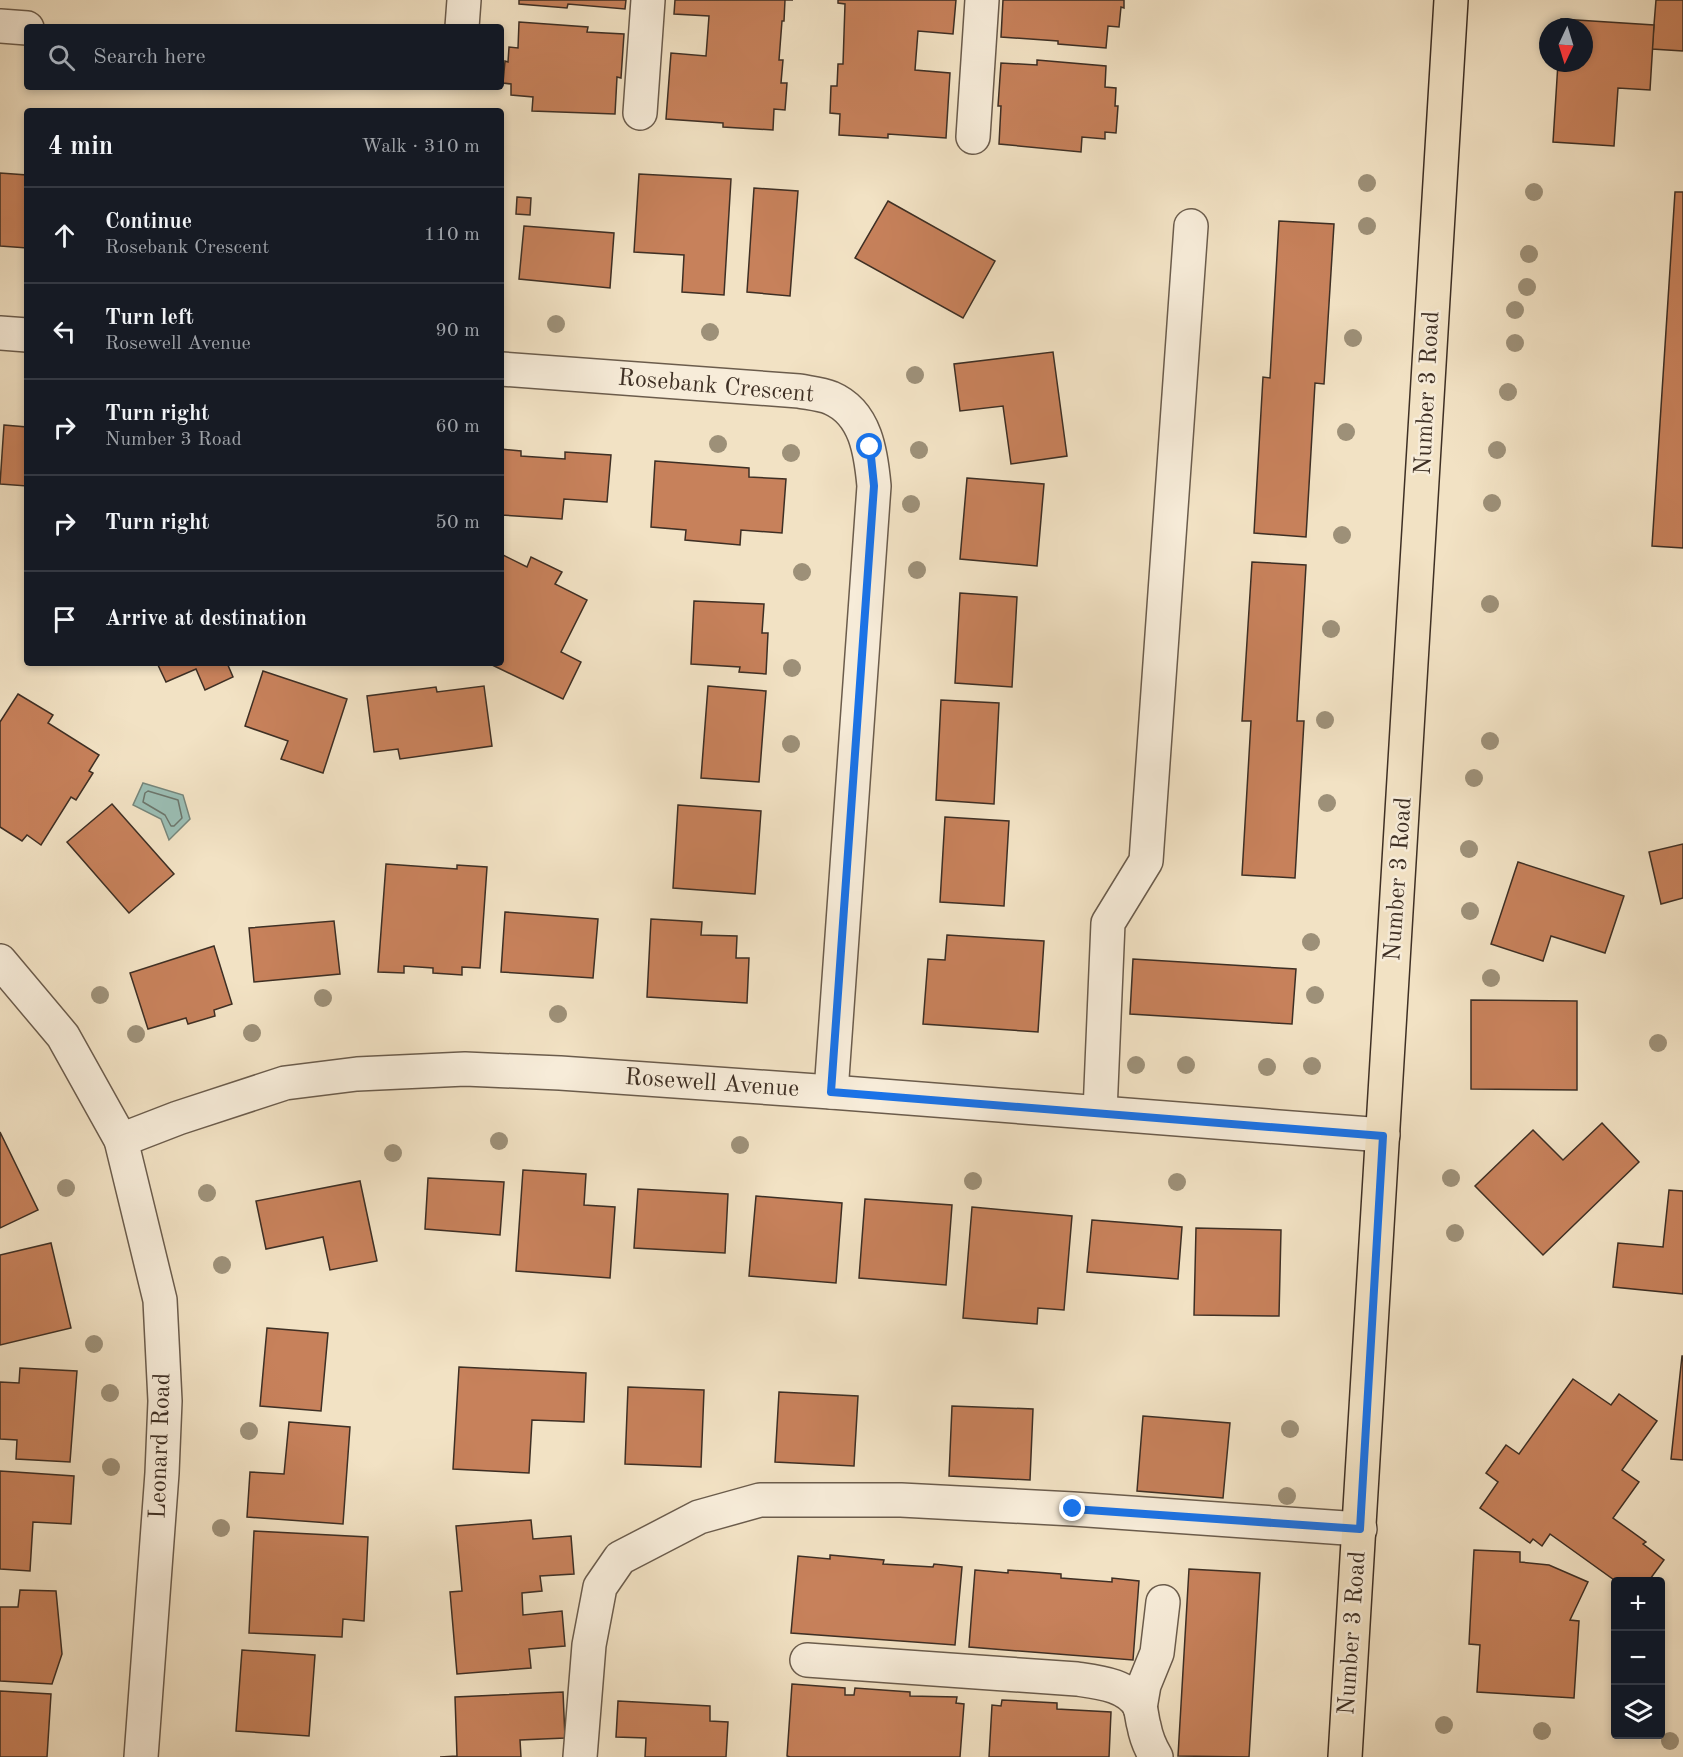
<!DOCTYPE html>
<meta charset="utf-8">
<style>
body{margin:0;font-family:"Old Standard TT",serif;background:#20242c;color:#f1f3f6}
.controls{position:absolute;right:18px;bottom:18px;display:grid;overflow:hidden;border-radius:6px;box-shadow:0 3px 9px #0003}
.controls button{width:54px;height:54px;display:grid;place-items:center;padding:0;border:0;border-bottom:2px solid #363941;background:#171b24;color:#f1f3f6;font:30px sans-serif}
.compass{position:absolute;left:1539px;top:18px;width:54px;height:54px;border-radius:50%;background:#171b24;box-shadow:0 3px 9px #0003;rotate:184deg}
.stop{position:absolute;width:18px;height:18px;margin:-14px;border:4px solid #1a73e8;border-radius:50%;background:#fff}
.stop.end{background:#1a73e8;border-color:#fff;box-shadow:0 2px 6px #0008}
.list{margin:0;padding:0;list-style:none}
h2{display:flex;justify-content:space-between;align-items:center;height:78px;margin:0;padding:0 24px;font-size:26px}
h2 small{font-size:20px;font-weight:400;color:#9ea1a6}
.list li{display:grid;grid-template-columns:39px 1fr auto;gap:18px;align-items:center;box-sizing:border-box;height:96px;padding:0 24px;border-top:2px solid #363941}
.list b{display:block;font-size:22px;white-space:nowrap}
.list p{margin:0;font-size:20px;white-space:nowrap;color:#9ea1a6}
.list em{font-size:20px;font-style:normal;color:#9ea1a6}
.icon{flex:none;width:33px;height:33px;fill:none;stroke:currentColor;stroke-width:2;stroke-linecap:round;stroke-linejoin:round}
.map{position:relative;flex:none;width:1683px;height:1757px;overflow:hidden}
.search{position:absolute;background:#171b24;box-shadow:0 3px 9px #0003;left:24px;top:24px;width:480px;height:66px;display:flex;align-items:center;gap:15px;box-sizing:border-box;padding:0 21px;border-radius:6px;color:#9ea1a6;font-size:22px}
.panel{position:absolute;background:#171b24;box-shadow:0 3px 9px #0003;left:24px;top:108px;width:480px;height:558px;border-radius:6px}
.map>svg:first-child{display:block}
</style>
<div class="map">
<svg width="1683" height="1757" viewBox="0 0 1683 1757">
<rect width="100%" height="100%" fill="#f2e2c4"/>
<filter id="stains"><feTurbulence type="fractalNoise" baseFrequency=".00333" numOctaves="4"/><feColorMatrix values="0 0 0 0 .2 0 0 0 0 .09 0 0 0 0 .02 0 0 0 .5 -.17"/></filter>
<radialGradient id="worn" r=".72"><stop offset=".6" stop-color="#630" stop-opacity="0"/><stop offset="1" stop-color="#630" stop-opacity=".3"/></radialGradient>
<polygon fill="#9bbeb4" stroke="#76857a" stroke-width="1.5" points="143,783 183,795 190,819 169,840 161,819 133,805"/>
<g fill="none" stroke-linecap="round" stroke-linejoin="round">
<polygon stroke="#6c766c" stroke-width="1.5" points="148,791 178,800 182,818 174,826 171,826 165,815 143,802 145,793"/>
</g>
<g fill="#c7815b" stroke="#3e2f24" stroke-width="1.5">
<polygon points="519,0 626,0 625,9 568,4 567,8 519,4"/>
<polygon points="675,0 793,0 785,0 784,21 782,21 779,60 783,60 781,83 787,83 785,110 774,109 773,130 723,127 723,123 666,119 671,53 706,56 709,16 674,14"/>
<polygon points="838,0 956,0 953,34 918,31 915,70 950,73 946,138 888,134 888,138 839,135 840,114 830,113 831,86 837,86 838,64 843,64 845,4 838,3"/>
<polygon points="1003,0 1124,0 1124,8 1121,7 1119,27 1108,26 1106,48 1058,44 1058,41 1001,37"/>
<polygon points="1656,0 1683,0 1683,51 1652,49"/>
<polygon points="1561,19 1654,25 1650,90 1618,88 1614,146 1553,142 1558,63 1584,63 1584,27 1560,27"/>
<polygon points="519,22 588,27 587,32 624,34 621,78 617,77 615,114 532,111 533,97 511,95 511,84 503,83 505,61 508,62 509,47 518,48"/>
<polygon points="1037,60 1106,66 1105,87 1116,88 1115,106 1118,106 1116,133 1105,132 1105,139 1082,137 1081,152 999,144 1001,106 998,106 1001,63 1037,65"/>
<polygon points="0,173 27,175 27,248 0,246"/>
<polygon points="639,174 731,179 724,295 682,292 684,255 634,252"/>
<polygon points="754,188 798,191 790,296 747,292"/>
<polygon points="1675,192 1683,192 1683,548 1652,546"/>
<polygon points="517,197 531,198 530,215 516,214"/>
<polygon points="888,201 995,261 963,318 855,258"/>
<polygon points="1279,221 1334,224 1324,384 1315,383 1306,537 1254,533 1263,377 1270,378"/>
<polygon points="524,226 614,233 610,288 519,279"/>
<polygon points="1053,352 1067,456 1011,464 1003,406 960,411 954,364"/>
<polygon points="4,425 27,427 27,486 0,484"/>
<polygon points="501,449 521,451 521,456 565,459 565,452 611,455 607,502 564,499 562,519 501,515"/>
<polygon points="655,461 749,468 749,477 786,479 782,533 741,530 740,545 685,540 686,530 651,527"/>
<polygon points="967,478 1044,484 1037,566 960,559"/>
<polygon points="501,554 527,567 531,557 562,572 555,584 587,600 561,652 581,662 563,699 488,663 501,663"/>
<polygon points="1252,562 1306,565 1297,721 1304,721 1295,878 1242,875 1251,721 1242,721"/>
<polygon points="960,593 1017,597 1012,687 955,683"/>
<polygon points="694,601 764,604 762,633 768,633 766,674 739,672 740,667 691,664"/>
<polygon points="157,663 227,663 233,677 205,690 196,669 166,682"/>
<polygon points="263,671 347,699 323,773 281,759 288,741 245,726"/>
<polygon points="484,686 492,746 400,759 398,749 374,752 367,696 436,687 437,692"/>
<polygon points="708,686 766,691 759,782 701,778"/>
<polygon points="18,694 53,715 48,723 99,755 89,771 93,773 76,800 71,797 41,845 27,835 22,841 0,827 0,722"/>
<polygon points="941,700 999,703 994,804 936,800"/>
<polygon points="112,804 174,874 129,913 67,842"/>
<polygon points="678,805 761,811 755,894 673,888"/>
<polygon points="945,817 1009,821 1004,906 940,902"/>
<polygon points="1683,844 1683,898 1661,904 1649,852"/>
<polygon points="1518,862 1624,896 1605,953 1551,936 1543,961 1491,944"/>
<polygon points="386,864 457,869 457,865 487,867 480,968 462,967 462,975 433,973 433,968 404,966 404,973 378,972"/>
<polygon points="505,912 598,919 593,978 501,972"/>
<polygon points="651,919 702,922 701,935 737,936 736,958 749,958 747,1003 647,997"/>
<polygon points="334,921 340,974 254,982 249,928"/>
<polygon points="947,935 1044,941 1038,1032 923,1024 928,959 945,960"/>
<polygon points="214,946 232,1004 214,1010 215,1016 188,1024 186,1018 148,1029 130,973"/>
<polygon points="1133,959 1296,969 1292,1024 1130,1014"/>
<polygon points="1471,1000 1577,1001 1577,1090 1471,1089"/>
<polygon points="1602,1123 1639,1162 1543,1255 1475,1186 1533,1130 1563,1160"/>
<polygon points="0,1132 38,1210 0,1228"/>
<polygon points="523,1170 586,1174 584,1205 615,1207 610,1278 516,1271"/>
<polygon points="428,1178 504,1182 500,1235 425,1229"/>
<polygon points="360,1181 377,1261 330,1270 323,1237 266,1249 256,1201"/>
<polygon points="638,1189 728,1194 725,1253 634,1248"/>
<polygon points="1669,1190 1683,1191 1683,1294 1613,1287 1618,1243 1663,1247"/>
<polygon points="756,1196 842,1203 836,1283 749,1276"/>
<polygon points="865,1199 952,1205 946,1285 859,1278"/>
<polygon points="972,1207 1072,1216 1064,1310 1038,1308 1037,1324 963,1318"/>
<polygon points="1092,1220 1182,1227 1178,1279 1087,1272"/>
<polygon points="1196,1228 1281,1230 1279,1316 1194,1315"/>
<polygon points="51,1243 71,1328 0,1345 0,1255"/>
<polygon points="267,1328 328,1333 321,1411 260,1406"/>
<polygon points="1682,1356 1683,1356 1683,1460 1671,1459"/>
<polygon points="459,1367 586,1373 584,1422 532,1420 529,1473 453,1469"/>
<polygon points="20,1368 77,1371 70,1462 16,1459 17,1440 0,1439 0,1382 19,1383"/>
<polygon points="1573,1379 1611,1405 1619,1394 1657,1421 1622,1470 1639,1482 1613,1518 1646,1542 1643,1544 1664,1560 1648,1582 1617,1582 1550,1534 1542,1546 1533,1539 1530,1543 1480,1508 1498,1482 1486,1473 1506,1445 1519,1454"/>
<polygon points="628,1387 704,1390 701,1467 625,1464"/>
<polygon points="779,1392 858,1396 854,1466 775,1462"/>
<polygon points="952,1406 1033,1409 1030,1480 949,1476"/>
<polygon points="1143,1416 1230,1423 1223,1498 1137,1491"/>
<polygon points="289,1422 350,1427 343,1524 247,1517 250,1472 284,1474"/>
<polygon points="0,1471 74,1476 71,1524 33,1522 30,1571 0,1569"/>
<polygon points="531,1520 533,1539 571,1536 574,1574 540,1576 542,1591 522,1593 523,1615 562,1611 565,1646 529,1649 531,1668 457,1674 450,1592 462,1591 456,1526"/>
<polygon points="254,1531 368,1537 364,1621 343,1619 342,1637 249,1633"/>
<polygon points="1474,1550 1520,1552 1520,1562 1549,1565 1588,1582 1570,1620 1579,1621 1574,1698 1477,1692 1480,1645 1469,1644"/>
<polygon points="830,1555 884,1560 883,1564 933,1567 934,1564 962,1567 955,1645 791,1633 798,1556 830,1559"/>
<polygon points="1189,1569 1260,1573 1249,1757 1178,1756"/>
<polygon points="975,1570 1008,1573 1008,1570 1061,1574 1061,1578 1112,1582 1112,1578 1139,1581 1133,1660 969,1647"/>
<polygon points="20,1590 56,1591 62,1654 52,1684 0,1681 0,1607 18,1607"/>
<polygon points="242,1650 315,1655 309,1736 236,1731"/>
<polygon points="792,1684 845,1688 845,1695 854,1695 855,1688 910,1692 910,1696 957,1697 956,1703 964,1704 960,1757 790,1757 787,1756"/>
<polygon points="0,1691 51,1694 47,1757 0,1757"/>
<polygon points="563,1692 565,1738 520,1740 521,1757 440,1757 457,1756 455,1697"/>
<polygon points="1002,1700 1057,1703 1057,1709 1111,1712 1109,1757 989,1757 992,1705 1001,1706"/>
<polygon points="618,1701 710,1706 710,1721 728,1722 726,1757 645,1757 646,1738 616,1737"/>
</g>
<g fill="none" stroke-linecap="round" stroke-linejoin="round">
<g stroke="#6b5c4c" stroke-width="36">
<g id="minor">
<polyline points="0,26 27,28"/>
<polyline points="462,27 464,0"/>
<polyline points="640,113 648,0"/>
<polyline points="973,137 982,0"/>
<polyline points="0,333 27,335"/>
<path d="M 501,369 L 799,391 C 809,393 821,394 831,398 C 866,413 871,453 874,486 L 831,1092"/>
<polyline points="0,961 63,1036 121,1140 160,1300 165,1401 162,1473 141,1757"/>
<polyline points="1100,1112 1108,923 1146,861 1191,226"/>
<polyline points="121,1140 178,1118 285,1083 357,1074 465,1069 560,1073 831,1092 1383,1135"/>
<path d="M 807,1660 L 1077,1679 C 1098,1682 1129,1685 1140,1707 C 1142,1713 1142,1720 1144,1726 C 1146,1737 1150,1747 1156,1757"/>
<polyline points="1140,1708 1144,1685 1157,1653 1163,1602"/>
<polyline points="580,1757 589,1645 600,1587 620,1558 699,1517 760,1500 901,1500 1073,1509 1360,1529"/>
</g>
</g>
<g stroke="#3e2f24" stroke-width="36">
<polyline id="major" points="1345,1757 1451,0"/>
</g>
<use href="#minor" stroke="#f7ecd9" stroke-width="33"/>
<use href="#major" stroke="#f2e2c4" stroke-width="33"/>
</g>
<g fill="#9d9078">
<circle cx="1367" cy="183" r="9"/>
<circle cx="1534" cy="192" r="9"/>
<circle cx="1367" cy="226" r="9"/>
<circle cx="1529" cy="254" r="9"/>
<circle cx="1527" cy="287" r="9"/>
<circle cx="1515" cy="310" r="9"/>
<circle cx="556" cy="324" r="9"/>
<circle cx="710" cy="332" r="9"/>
<circle cx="1353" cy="338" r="9"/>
<circle cx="1515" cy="343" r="9"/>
<circle cx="915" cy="375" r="9"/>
<circle cx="1508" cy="392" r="9"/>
<circle cx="1346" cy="432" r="9"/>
<circle cx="718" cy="444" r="9"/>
<circle cx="919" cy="450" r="9"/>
<circle cx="1497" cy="450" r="9"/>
<circle cx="791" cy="453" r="9"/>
<circle cx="1492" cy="503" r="9"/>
<circle cx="911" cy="504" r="9"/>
<circle cx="1342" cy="535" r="9"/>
<circle cx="917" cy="570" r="9"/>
<circle cx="802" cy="572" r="9"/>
<circle cx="1490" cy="604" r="9"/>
<circle cx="1331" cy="629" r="9"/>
<circle cx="792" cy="668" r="9"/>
<circle cx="1325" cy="720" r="9"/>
<circle cx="1490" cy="741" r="9"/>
<circle cx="791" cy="744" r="9"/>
<circle cx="1474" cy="778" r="9"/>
<circle cx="1327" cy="803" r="9"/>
<circle cx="1469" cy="849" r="9"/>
<circle cx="1470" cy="911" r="9"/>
<circle cx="1311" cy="942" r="9"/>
<circle cx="1491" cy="978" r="9"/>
<circle cx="100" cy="995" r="9"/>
<circle cx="1315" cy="995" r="9"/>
<circle cx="323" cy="998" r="9"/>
<circle cx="558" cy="1014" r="9"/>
<circle cx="252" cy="1033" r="9"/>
<circle cx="136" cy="1034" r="9"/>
<circle cx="1658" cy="1043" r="9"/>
<circle cx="1136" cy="1065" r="9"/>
<circle cx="1186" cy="1065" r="9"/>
<circle cx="1312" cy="1066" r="9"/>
<circle cx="1267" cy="1067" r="9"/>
<circle cx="499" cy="1141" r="9"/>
<circle cx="740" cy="1145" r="9"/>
<circle cx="393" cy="1153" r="9"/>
<circle cx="1451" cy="1178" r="9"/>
<circle cx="973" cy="1181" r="9"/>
<circle cx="1177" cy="1182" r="9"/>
<circle cx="66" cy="1188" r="9"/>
<circle cx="207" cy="1193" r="9"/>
<circle cx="1455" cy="1233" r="9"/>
<circle cx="222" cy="1265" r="9"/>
<circle cx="94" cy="1344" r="9"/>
<circle cx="110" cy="1393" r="9"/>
<circle cx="1290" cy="1429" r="9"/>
<circle cx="249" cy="1431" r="9"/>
<circle cx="111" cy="1467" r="9"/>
<circle cx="1287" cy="1496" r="9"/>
<circle cx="221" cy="1528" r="9"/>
<circle cx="1444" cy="1725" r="9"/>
<circle cx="1542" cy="1731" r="9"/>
<circle cx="1670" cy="1741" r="9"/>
</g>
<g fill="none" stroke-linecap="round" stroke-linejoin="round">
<polyline stroke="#1a73e8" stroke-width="8" points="870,447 874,486 831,1092 1383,1136 1360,1529 1073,1509"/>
</g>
<g text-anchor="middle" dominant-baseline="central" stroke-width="5" stroke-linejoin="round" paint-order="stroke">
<g font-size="24" fill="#3e2f24" stroke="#f7ecd9">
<text transform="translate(716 387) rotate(5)">Rosebank Crescent</text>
<text transform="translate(1428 393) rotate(-87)">Number 3 Road</text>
<text transform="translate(1399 879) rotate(-86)">Number 3 Road</text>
<text transform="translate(712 1084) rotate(4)">Rosewell Avenue</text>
<text transform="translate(161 1446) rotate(-88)">Leonard Road</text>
<text transform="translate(1353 1633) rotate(-86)">Number 3 Road</text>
</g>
</g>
<rect width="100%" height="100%" filter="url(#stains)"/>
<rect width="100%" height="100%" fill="url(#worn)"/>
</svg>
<div class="controls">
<button>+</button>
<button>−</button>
<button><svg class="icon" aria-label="layers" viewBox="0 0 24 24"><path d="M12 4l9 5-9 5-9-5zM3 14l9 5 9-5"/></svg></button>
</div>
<svg class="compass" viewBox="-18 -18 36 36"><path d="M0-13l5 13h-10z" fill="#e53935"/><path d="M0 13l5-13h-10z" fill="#9ea1a6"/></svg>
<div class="stop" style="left:870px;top:447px"></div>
<div class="stop end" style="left:1073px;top:1509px"></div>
<div class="search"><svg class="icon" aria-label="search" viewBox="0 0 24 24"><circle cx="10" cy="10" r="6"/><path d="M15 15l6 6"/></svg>Search here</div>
<section class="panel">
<h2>4 min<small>Walk · 310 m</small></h2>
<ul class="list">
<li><svg class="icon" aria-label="ahead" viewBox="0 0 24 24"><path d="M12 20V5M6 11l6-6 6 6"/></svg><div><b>Continue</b><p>Rosebank Crescent</p></div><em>110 m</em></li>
<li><svg class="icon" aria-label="left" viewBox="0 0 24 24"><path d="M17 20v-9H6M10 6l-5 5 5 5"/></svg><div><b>Turn left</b><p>Rosewell Avenue</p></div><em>90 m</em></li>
<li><svg class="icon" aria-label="right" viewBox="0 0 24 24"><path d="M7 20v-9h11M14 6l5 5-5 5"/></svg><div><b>Turn right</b><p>Number 3 Road</p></div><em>60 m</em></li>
<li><svg class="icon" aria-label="right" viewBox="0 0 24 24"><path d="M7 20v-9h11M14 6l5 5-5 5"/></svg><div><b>Turn right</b></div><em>50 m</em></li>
<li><svg class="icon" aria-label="arrive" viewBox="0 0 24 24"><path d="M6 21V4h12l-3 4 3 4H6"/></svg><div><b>Arrive at destination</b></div></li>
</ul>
</section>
</div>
